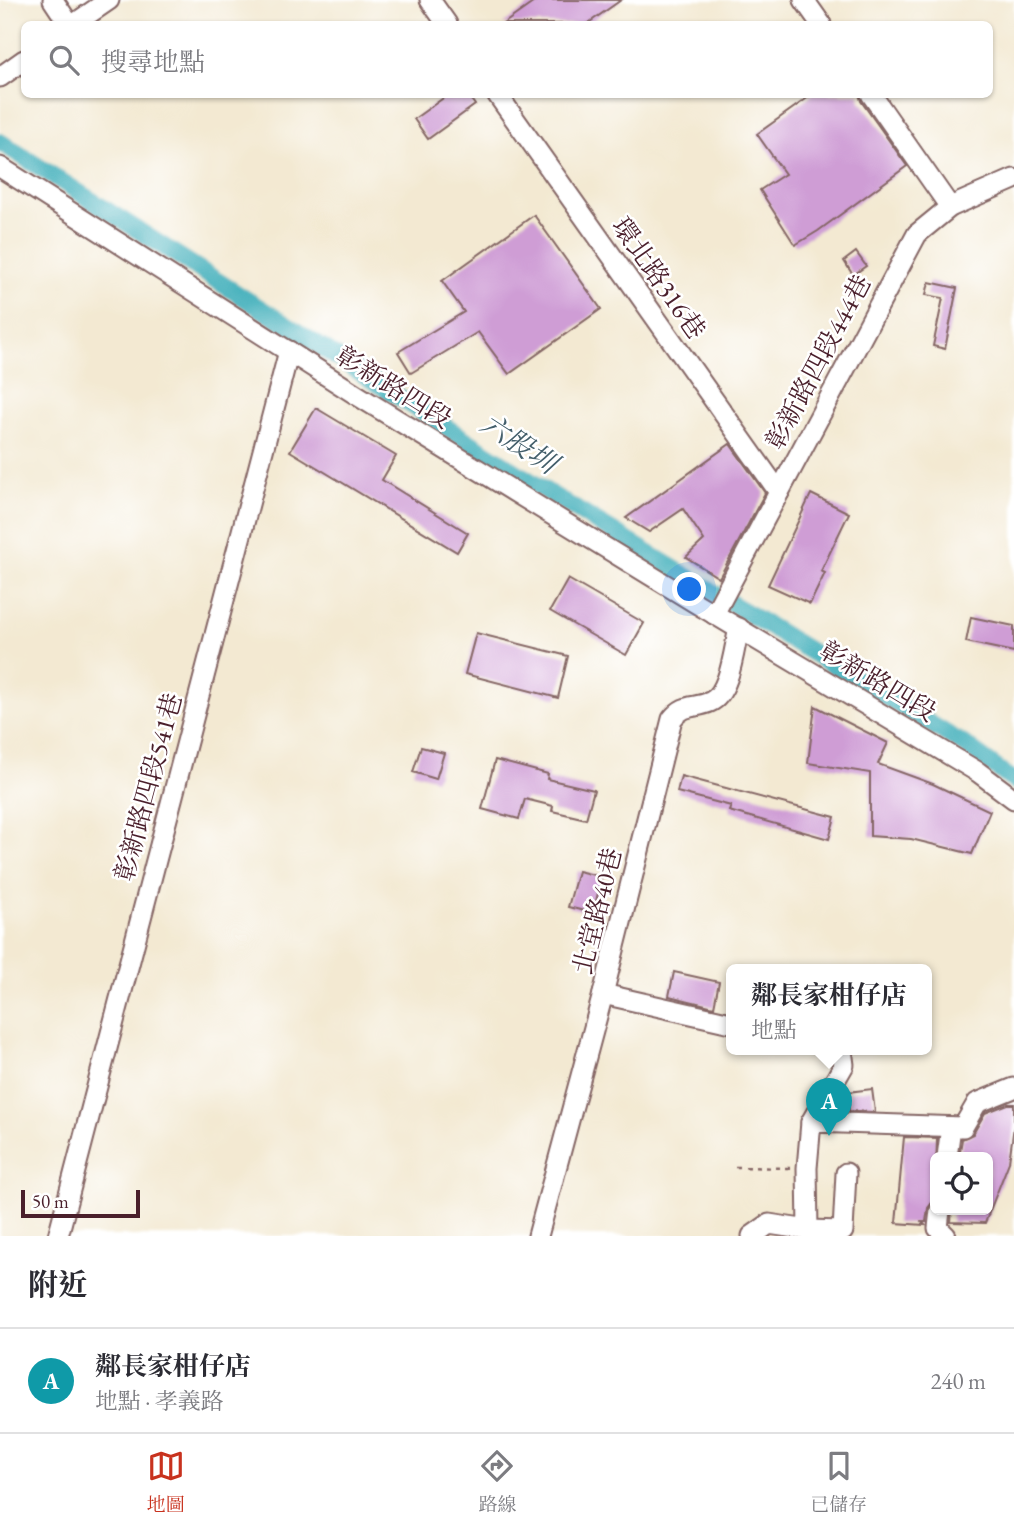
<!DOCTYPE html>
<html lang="zh-TW">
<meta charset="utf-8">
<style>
body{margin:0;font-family:"EB Garamond","Noto Serif TC",serif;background:#f7f7f7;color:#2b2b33}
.controls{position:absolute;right:21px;bottom:21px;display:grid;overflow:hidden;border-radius:10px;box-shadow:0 2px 5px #0004}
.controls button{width:63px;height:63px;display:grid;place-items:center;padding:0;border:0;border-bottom:2px solid #e1e1e2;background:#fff;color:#2b2b33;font:35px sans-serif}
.scale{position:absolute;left:21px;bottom:18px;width:119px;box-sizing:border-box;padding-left:7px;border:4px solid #4a1f2b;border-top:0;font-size:19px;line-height:24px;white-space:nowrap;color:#4a1f2b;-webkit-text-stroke:5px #fff;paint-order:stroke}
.you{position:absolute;left:690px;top:590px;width:24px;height:24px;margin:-18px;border:5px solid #fff;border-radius:50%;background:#1a73e8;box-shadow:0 0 0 10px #1a73e833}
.badge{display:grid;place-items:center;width:46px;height:46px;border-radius:50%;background:#c8321e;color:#fff;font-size:23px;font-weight:700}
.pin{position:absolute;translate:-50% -58px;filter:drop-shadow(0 2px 4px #0008)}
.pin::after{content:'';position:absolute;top:37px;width:24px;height:21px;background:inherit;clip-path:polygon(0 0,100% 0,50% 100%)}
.popup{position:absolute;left:726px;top:964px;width:206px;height:91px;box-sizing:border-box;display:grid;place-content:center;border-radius:10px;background:#fff;filter:drop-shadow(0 2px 5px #0005);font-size:23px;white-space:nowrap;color:#7c7c81}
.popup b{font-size:26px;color:#2b2b33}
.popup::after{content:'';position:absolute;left:50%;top:100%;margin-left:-14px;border:14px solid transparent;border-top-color:#fff}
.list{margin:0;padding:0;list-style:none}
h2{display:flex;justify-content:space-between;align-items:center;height:91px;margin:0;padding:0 28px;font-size:30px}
h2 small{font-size:23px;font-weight:400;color:#7c7c81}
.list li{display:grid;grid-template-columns:46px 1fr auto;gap:21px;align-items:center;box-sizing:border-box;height:105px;padding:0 28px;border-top:2px solid #e1e1e2}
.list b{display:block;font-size:26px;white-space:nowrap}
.list p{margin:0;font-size:23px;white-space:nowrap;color:#7c7c81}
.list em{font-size:23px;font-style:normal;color:#7c7c81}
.icon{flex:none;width:38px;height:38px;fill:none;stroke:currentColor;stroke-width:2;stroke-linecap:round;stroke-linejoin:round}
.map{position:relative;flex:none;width:1014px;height:1236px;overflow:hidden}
.search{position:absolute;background:#fff;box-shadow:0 2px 5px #0004;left:21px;right:21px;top:21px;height:77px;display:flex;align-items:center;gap:18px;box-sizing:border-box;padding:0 24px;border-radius:10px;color:#7c7c81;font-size:26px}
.sheet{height:196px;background:#fff}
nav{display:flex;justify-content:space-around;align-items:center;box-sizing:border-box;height:98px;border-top:2px solid #e1e1e2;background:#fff;font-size:19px;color:#7c7c81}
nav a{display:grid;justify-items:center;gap:4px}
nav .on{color:#c8321e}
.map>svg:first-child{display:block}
</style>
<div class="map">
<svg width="1014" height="1236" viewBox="0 0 1014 1236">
<rect width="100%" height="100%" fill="#fff"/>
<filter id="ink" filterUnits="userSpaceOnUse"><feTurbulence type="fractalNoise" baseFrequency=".0143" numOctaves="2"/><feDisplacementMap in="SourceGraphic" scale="14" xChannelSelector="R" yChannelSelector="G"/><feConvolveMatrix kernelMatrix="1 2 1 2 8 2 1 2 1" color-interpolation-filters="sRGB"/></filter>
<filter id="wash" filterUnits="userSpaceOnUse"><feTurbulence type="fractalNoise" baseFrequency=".00686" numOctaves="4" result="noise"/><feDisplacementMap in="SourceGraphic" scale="28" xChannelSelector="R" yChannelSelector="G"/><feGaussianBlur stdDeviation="1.57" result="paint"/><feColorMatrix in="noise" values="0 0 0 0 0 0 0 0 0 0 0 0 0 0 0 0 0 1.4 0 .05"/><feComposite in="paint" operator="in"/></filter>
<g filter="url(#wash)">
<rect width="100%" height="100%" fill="#f3e9d2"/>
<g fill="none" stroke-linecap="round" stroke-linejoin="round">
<polyline stroke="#3dadb9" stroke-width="18" points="0,142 552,495 965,745 1014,781"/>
</g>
<g id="blocks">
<g fill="#cf9dd5">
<polygon points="537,0 621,0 587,24 503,24"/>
<polygon points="449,94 467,94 475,105 428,139 414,119"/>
<polygon points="813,94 859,94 861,101 907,166 818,231 795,245 760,190 785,174 757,134"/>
<polygon points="534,215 601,309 509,374 478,332 411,373 398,352 464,312 442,281"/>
<polygon points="856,252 866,266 853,275 844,261"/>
<polygon points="929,282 957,288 945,349 933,346 943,298 926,295"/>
<polygon points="316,408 396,456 382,480 468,533 457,552 290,451"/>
<polygon points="730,444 765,493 719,578 686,557 704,540 683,509 649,532 626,518"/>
<polygon points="811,494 849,513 821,571 825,573 810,604 768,585"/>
<polygon points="568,579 644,623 626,655 550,611"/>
<polygon points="971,617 1014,626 1014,652 966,642"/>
<polygon points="476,633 568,656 558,698 465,674"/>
<polygon points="815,706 888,743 878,764 933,784 990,811 972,854 911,839 870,836 870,773 808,763"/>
<polygon points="421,747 444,753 436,779 413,772"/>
<polygon points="495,760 548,774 547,779 594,790 586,819 552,811 553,806 525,799 519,819 482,809"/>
<polygon points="681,776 835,817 829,839 729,811 731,806 677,792"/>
<polygon points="578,871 602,877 593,913 568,907"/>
<polygon points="674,972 719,982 714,1007 669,996"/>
<polygon points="872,1089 875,1112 849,1111 848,1092"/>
<polygon points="1008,1104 1014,1104 1014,1126 1009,1162 985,1223 951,1222 952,1210 988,1210 988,1157 959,1157 962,1139 973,1134 985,1113"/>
<polygon points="904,1137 937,1138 935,1199 928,1208 926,1222 922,1222 925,1225 896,1223"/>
</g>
</g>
</g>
<g filter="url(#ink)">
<use href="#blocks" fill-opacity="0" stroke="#856665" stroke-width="2"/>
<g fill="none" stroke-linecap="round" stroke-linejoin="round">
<g stroke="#856665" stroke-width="23">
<g id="minor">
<polyline points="53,0 69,24"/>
<polyline points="430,0 447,24"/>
<polyline points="804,0 821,24"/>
<polyline points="74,24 109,0"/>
<polyline points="0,77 24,60"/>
<polyline points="497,94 779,492"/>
<polyline points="871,94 950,207"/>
<polyline points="0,167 360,397 694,602 978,772 1014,799"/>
<polyline points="714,614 917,234 950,207 1014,179"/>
<polyline points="603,994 731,1023"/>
<polyline points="811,1122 844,1065 842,1050"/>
<polyline points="947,1157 951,1127"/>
<polyline points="940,1210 938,1228 946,1236"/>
<polyline points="808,1230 843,1231 846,1173"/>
<polyline points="58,1236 289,351"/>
<path d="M 538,1236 L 603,994 L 672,719 C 685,703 693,709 710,702 C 730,694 734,648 739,628"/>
<polyline points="752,1236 769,1224 808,1230 807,1168 811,1122 963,1127 977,1103 1014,1088"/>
</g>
</g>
<polyline stroke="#856665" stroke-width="2.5" stroke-dasharray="5 5" stroke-linecap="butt" points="735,1167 791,1168"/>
<use href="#minor" stroke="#fff" stroke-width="19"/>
</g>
</g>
<g text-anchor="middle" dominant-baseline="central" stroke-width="5" stroke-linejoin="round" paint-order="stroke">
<g font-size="26" fill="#4a1f2b" stroke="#fff">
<text transform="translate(659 278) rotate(55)">環北路316巷</text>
<text transform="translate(818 362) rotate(-62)">彰新路四段444巷</text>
<text transform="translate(394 387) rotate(32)">彰新路四段</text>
<text transform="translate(878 681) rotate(31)">彰新路四段</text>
<text transform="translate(148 787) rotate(-75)">彰新路四段541巷</text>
<text transform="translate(597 911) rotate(-76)">北堂路40巷</text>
</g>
<g font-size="28" font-style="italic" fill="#445f6b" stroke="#fff">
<text transform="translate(519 443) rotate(33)">六股圳</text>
</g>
</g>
</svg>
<div class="controls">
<button><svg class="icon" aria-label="locate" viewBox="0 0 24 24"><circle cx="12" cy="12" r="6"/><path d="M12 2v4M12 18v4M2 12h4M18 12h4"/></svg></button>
</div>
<div class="scale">50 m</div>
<div class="you"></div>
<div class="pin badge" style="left:829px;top:1136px;background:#0f9aa8">A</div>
<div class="popup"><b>鄰長家柑仔店</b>地點</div>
<div class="search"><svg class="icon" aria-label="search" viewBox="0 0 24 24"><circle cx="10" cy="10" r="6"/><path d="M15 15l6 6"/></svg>搜尋地點</div>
</div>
<section class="sheet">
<h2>附近<small></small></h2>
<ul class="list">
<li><span class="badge" style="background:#0f9aa8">A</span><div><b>鄰長家柑仔店</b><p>地點 · 孝義路</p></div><em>240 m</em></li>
</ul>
</section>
<nav>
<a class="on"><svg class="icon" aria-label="map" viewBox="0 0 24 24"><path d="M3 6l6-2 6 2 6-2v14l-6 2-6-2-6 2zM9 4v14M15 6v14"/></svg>地圖</a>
<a><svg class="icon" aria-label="directions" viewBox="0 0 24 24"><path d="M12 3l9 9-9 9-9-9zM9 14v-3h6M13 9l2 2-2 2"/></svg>路線</a>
<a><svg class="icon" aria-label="saved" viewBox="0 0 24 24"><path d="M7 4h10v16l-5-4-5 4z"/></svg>已儲存</a>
</nav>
